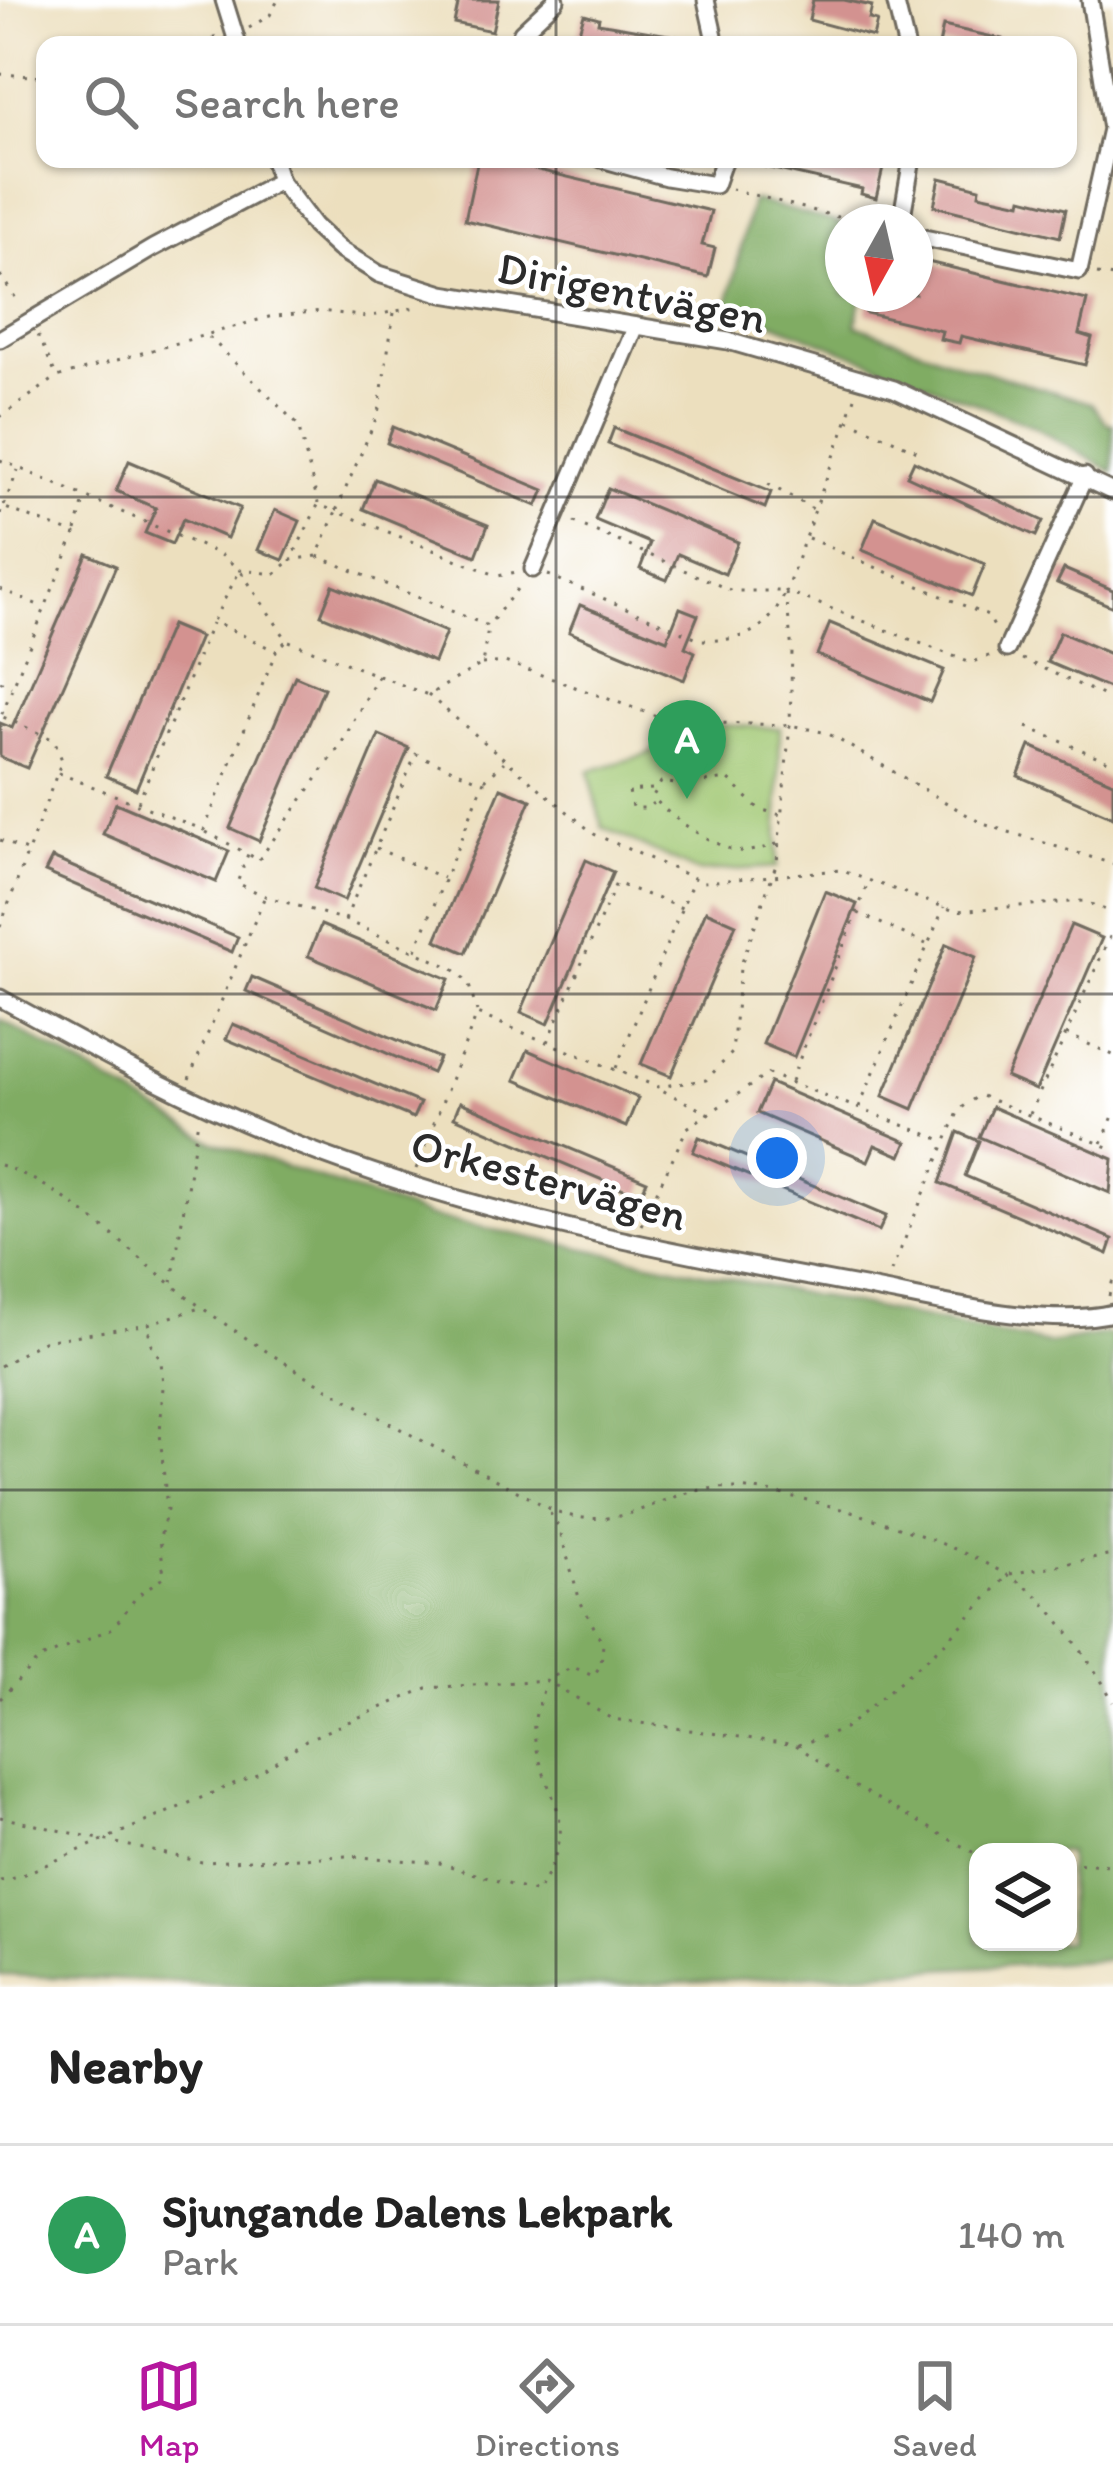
<!DOCTYPE html>
<meta charset="utf-8">
<style>
body{margin:0;font-family:Itim,sans-serif;background:#f2f2f2;color:#222}
.controls{position:absolute;right:36px;bottom:36px;display:grid;overflow:hidden;border-radius:24px;box-shadow:0 3px 9px #0004}
.controls button{width:108px;height:108px;display:grid;place-items:center;padding:0;border:0;border-bottom:3px solid #e0e0e0;background:#fff;color:#222;font:60px sans-serif}
.compass{position:absolute;left:825px;top:204px;width:108px;height:108px;border-radius:50%;background:#fff;box-shadow:0 3px 9px #0004;rotate:188deg}
.you{position:absolute;left:777px;top:1158px;width:42px;height:42px;margin:-30px;border:9px solid #fff;border-radius:50%;background:#1a73e8;box-shadow:0 0 0 18px #1a73e833}
.badge{display:grid;place-items:center;width:78px;height:78px;border-radius:50%;background:#b5179e;color:#fff;font-size:39px;font-weight:700}
.pin{position:absolute;translate:-50% -99px;filter:drop-shadow(0 3px 6px #0008)}
.pin::after{content:'';position:absolute;top:63px;width:42px;height:36px;background:inherit;clip-path:polygon(0 0,100% 0,50% 100%)}
.list{margin:0;padding:0;list-style:none}
h2{display:flex;justify-content:space-between;align-items:center;height:156px;margin:0;padding:0 48px;font-size:51px}
h2 small{font-size:39px;font-weight:400;color:#767676}
.list li{display:grid;grid-template-columns:78px 1fr auto;gap:36px;align-items:center;box-sizing:border-box;height:180px;padding:0 48px;border-top:3px solid #e0e0e0}
.list b{display:block;font-size:45px;white-space:nowrap}
.list p{margin:0;font-size:39px;white-space:nowrap;color:#767676}
.list em{font-size:39px;font-style:normal;color:#767676}
.icon{flex:none;width:66px;height:66px;fill:none;stroke:currentColor;stroke-width:2;stroke-linecap:round;stroke-linejoin:round}
.map{position:relative;flex:none;width:1113px;height:1987px;overflow:hidden}
.search{position:absolute;background:#fff;box-shadow:0 3px 9px #0004;left:36px;right:36px;top:36px;height:132px;display:flex;align-items:center;gap:30px;box-sizing:border-box;padding:0 42px;border-radius:24px;color:#767676;font-size:45px}
.sheet{height:336px;background:#fff}
nav{display:flex;justify-content:space-around;align-items:center;box-sizing:border-box;height:168px;border-top:3px solid #e0e0e0;background:#fff;font-size:33px;color:#767676}
nav a{display:grid;justify-items:center;gap:6px}
nav .on{color:#b5179e}
.map>svg:first-child{display:block}
</style>
<div class="map">
<svg width="1113" height="1987" viewBox="0 0 1113 1987">
<rect width="100%" height="100%" fill="#fff"/>
<filter id="ink" filterUnits="userSpaceOnUse"><feTurbulence type="fractalNoise" baseFrequency=".00833" numOctaves="2"/><feDisplacementMap in="SourceGraphic" scale="24" xChannelSelector="R" yChannelSelector="G"/><feConvolveMatrix kernelMatrix="1 2 1 2 8 2 1 2 1" color-interpolation-filters="sRGB"/></filter>
<filter id="wash" filterUnits="userSpaceOnUse"><feTurbulence type="fractalNoise" baseFrequency=".004" numOctaves="4" result="noise"/><feDisplacementMap in="SourceGraphic" scale="48" xChannelSelector="R" yChannelSelector="G"/><feGaussianBlur stdDeviation="2.7" result="paint"/><feColorMatrix in="noise" values="0 0 0 0 0 0 0 0 0 0 0 0 0 0 0 0 0 1.4 0 .05"/><feComposite in="paint" operator="in"/></filter>
<g filter="url(#wash)">
<rect width="100%" height="100%" fill="#ecdfbe"/>
<polygon fill="#a0c772" stroke="#66794e" stroke-width="3" points="715,725 780,728 777,867 698,872 602,827 589,771 645,755"/>
<g fill="#80ac64" stroke="#566c48" stroke-width="3" fill-rule="evenodd">
<polygon points="752,200 843,224 843,294 862,294 856,325 963,365 1091,403 1107,423 1113,424 1113,472 1031,425 728,305"/>
<path d="M 0,1019 L 213,1142 L 431,1217 L 1049,1344 L 1106,1334 L 1113,1337 L 1113,1960 L 587,1987 L 302,1987 L 0,1975 ZM 978,1852 L 1068,1852 L 1068,1942 L 978,1942 Z"/>
</g>
<g id="blocks">
<g fill="#d39290">
<polygon points="459,0 499,0 492,31 454,23"/>
<polygon points="813,0 844,0 872,6 869,19 877,21 873,37 809,20"/>
<polygon points="584,14 599,18 598,23 692,39 691,45 575,45"/>
<polygon points="943,26 1002,39 1002,45 939,45"/>
<polygon points="478,159 492,159 711,211 702,245 715,248 708,277 465,220"/>
<polygon points="758,159 854,159 883,168 876,198 861,194 862,189 757,165"/>
<polygon points="940,178 980,188 979,194 1021,203 1022,198 1066,209 1060,237 934,206"/>
<polygon points="915,259 1087,300 1079,334 1092,338 1085,365 961,336 959,343 940,339 942,331 866,313 871,294 915,294"/>
<polygon points="393,427 544,490 537,506 387,443"/>
<polygon points="614,428 771,492 765,508 608,444"/>
<polygon points="129,461 240,508 227,538 183,519 172,544 145,533 156,508 116,491"/>
<polygon points="914,461 1043,521 1036,536 907,476"/>
<polygon points="375,479 488,525 476,556 363,509"/>
<polygon points="608,488 738,542 725,574 678,554 667,580 640,569 650,543 595,520"/>
<polygon points="275,510 300,521 283,560 258,550"/>
<polygon points="875,518 985,564 972,596 862,550"/>
<polygon points="87,554 116,566 27,768 0,757 0,723 12,728"/>
<polygon points="1064,569 1113,590 1113,607 1057,583"/>
<polygon points="333,585 446,632 434,662 321,615"/>
<polygon points="580,605 667,640 680,608 698,615 685,647 695,652 684,680 569,632"/>
<polygon points="830,623 944,670 930,702 817,655"/>
<polygon points="171,625 200,637 136,789 106,776"/>
<polygon points="1060,632 1113,655 1113,690 1047,662"/>
<polygon points="295,676 324,688 259,841 230,828"/>
<polygon points="379,735 409,748 344,901 314,888"/>
<polygon points="1030,746 1113,782 1113,817 1018,776"/>
<polygon points="501,788 531,800 466,953 436,940"/>
<polygon points="116,803 229,851 216,882 103,834"/>
<polygon points="52,858 238,937 232,952 45,872"/>
<polygon points="586,860 613,872 548,1024 521,1012"/>
<polygon points="825,891 857,904 794,1057 763,1044"/>
<polygon points="706,911 736,924 671,1076 641,1064"/>
<polygon points="321,925 449,979 436,1010 308,956"/>
<polygon points="1071,925 1102,938 1036,1090 1006,1077"/>
<polygon points="946,944 976,957 913,1109 883,1096"/>
<polygon points="252,977 439,1058 432,1073 246,991"/>
<polygon points="233,1024 420,1103 413,1118 226,1039"/>
<polygon points="528,1050 638,1098 626,1127 515,1080"/>
<polygon points="770,1083 907,1142 901,1156 875,1145 868,1161 757,1113"/>
<polygon points="460,1102 647,1181 640,1196 454,1117"/>
<polygon points="992,1107 1113,1159 1110,1193 979,1137"/>
<polygon points="958,1132 979,1141 965,1176 1113,1239 1108,1254 940,1183"/>
<polygon points="699,1137 886,1216 879,1231 693,1152"/>
</g>
</g>
</g>
<g filter="url(#ink)">
<use href="#blocks" fill-opacity="0" stroke="#6f6a5e" stroke-width="3"/>
<g fill="none" stroke-linecap="round" stroke-linejoin="round">
<g stroke="#6f6a5e" stroke-width="21">
<g id="street">
<polyline points="224,0 238,45"/>
<polyline points="706,0 716,45"/>
<polyline points="895,0 906,45"/>
<polyline points="516,45 522,32 556,0"/>
<polyline points="273,159 280,181 314,226 339,249 379,274 443,294 728,341 894,389 1113,492"/>
<polyline points="601,159 666,177 715,185 724,159"/>
<polyline points="901,222 912,159"/>
<polyline points="915,236 1079,271 1111,129 1090,0"/>
<polyline points="0,339 153,248 280,181"/>
<polyline points="533,569 636,326"/>
<polyline points="1007,649 1085,476"/>
<path d="M 0,998 C 95,1050 193,1104 295,1144 C 478,1216 676,1253 869,1288 C 937,1301 1048,1329 1113,1313"/>
</g>
</g>
<g stroke="#6f6a5e" stroke-width="3" stroke-dasharray="3 9" stroke-linecap="butt">
<polyline points="249,28 270,15 278,0"/>
<polyline points="190,45 217,37"/>
<polyline points="0,74 45,77"/>
<polyline points="731,189 857,222"/>
<polyline points="1097,274 1113,277"/>
<polyline points="0,275 17,300"/>
<polyline points="394,313 378,414 336,511 498,576 516,572"/>
<polyline points="38,335 56,375"/>
<polyline points="209,337 298,425 318,503"/>
<polyline points="855,398 786,591 971,663 994,654"/>
<polyline points="0,417 57,377 269,317 321,311 367,317 421,306"/>
<polyline points="848,420 922,453"/>
<polyline points="0,460 220,554 240,570 275,574 290,561"/>
<polyline points="768,484 813,509"/>
<polyline points="4,505 18,470"/>
<polyline points="0,514 3,507 75,534 1,716"/>
<polyline points="574,522 732,591 784,591"/>
<polyline points="76,531 84,500"/>
<polyline points="808,538 988,616 996,630"/>
<polyline points="317,556 291,560 318,505 336,511 317,556 488,626 521,584"/>
<path d="M 548,575 L 702,640 C 743,642 770,630 786,591"/>
<polyline points="0,589 43,607"/>
<polyline points="289,641 428,695 482,664 488,628"/>
<polyline points="1022,659 1113,700"/>
<polyline points="482,664 505,662 673,722 790,725 827,733 983,824 1113,864"/>
<polyline points="0,681 11,687"/>
<polyline points="428,695 594,834 703,882 840,870 955,911 1083,901 1113,913"/>
<polyline points="1027,727 1113,763"/>
<polyline points="58,773 204,830 276,651 213,621 240,570 287,640 276,651"/>
<polyline points="485,780 504,762"/>
<polyline points="652,789 629,791 632,807 636,808 648,808 653,803"/>
<polyline points="138,802 212,623"/>
<polyline points="206,832 248,854 237,883 265,896 345,920 452,968 468,982 477,1012"/>
<polyline points="0,840 26,851"/>
<path d="M 777,844 C 766,847 750,853 739,851 C 718,849 663,814 653,796 L 661,782 L 683,785 L 728,779 L 759,809 L 781,815"/>
<polyline points="376,848 443,878"/>
<polyline points="250,855 258,861 340,746 378,676"/>
<polyline points="858,913 926,944"/>
<polyline points="345,920 416,754 484,782 415,952"/>
<polyline points="0,927 62,760 54,740 3,717"/>
<polyline points="1066,1034 1113,1055"/>
<polyline points="548,1042 616,883 682,908"/>
<polyline points="616,1068 694,878"/>
<polyline points="189,1079 265,896"/>
<polyline points="791,1081 868,883"/>
<polyline points="859,1107 944,907"/>
<polyline points="709,1114 656,1087 706,1080 732,1053 740,968 777,862 790,725 792,652 786,592"/>
<polyline points="1030,1114 1113,930"/>
<polyline points="1102,1143 1113,1116"/>
<path d="M 0,1165 C 73,1189 138,1262 201,1307 C 312,1387 438,1448 558,1513 C 630,1533 655,1492 718,1488 C 787,1483 988,1549 1038,1597 C 1059,1618 1100,1674 1113,1702"/>
<polyline points="416,1169 477,1014 653,1085"/>
<polyline points="641,1225 687,1128 768,1074 945,1141"/>
<polyline points="891,1272 959,1110 979,1095 1113,1149"/>
<polyline points="172,1282 198,1120"/>
<polyline points="1109,1296 1113,1279"/>
<polyline points="0,1366 43,1341 148,1324 200,1308"/>
<polyline points="1010,1574 1113,1555"/>
<polyline points="0,1699 39,1659 113,1628 137,1596 164,1576 160,1537 167,1510 160,1433 163,1386 161,1360 150,1342 148,1324"/>
<polyline points="798,1745 843,1730 948,1640 1007,1576"/>
<path d="M 0,1817 L 202,1862 L 348,1856 L 440,1863 L 537,1893 C 585,1811 546,1811 534,1734 C 532,1718 542,1696 546,1680 L 573,1667 L 593,1676 L 601,1665 L 603,1644 L 580,1601 L 559,1528 L 548,1510"/>
<polyline points="1068,1863 1113,1865"/>
<polyline points="0,1881 15,1878 259,1773 306,1740 427,1688 546,1680 612,1719 796,1745 856,1787 978,1855"/>
</g>
<use href="#street" stroke="#fff" stroke-width="15"/>
</g>
</g>
<path fill="none" stroke="#2b2b2b" stroke-width="3" stroke-opacity="0.55" d="M 556,0 L 556,45M 556,159 L 556,1987M 0,497 L 1113,497M 0,994 L 1113,994M 0,1490 L 1113,1490"/>
<g text-anchor="middle" dominant-baseline="central" stroke-width="9" stroke-linejoin="round" paint-order="stroke">
<g font-size="45" fill="#2b2b2b" stroke="#fff">
<text transform="translate(632 292) rotate(11)">Dirigentvägen</text>
<text transform="translate(549 1179) rotate(15)">Orkestervägen</text>
</g>
</g>
</svg>
<div class="controls">
<button><svg class="icon" aria-label="layers" viewBox="0 0 24 24"><path d="M12 4l9 5-9 5-9-5zM3 14l9 5 9-5"/></svg></button>
</div>
<svg class="compass" viewBox="-18 -18 36 36"><path d="M0-13l5 13h-10z" fill="#e53935"/><path d="M0 13l5-13h-10z" fill="#767676"/></svg>
<div class="you"></div>
<div class="pin badge" style="left:687px;top:799px;background:#2e9e5b">A</div>
<div class="search"><svg class="icon" aria-label="search" viewBox="0 0 24 24"><circle cx="10" cy="10" r="6"/><path d="M15 15l6 6"/></svg>Search here</div>
</div>
<section class="sheet">
<h2>Nearby<small></small></h2>
<ul class="list">
<li><span class="badge" style="background:#2e9e5b">A</span><div><b>Sjungande Dalens Lekpark</b><p>Park</p></div><em>140 m</em></li>
</ul>
</section>
<nav>
<a class="on"><svg class="icon" aria-label="map" viewBox="0 0 24 24"><path d="M3 6l6-2 6 2 6-2v14l-6 2-6-2-6 2zM9 4v14M15 6v14"/></svg>Map</a>
<a><svg class="icon" aria-label="directions" viewBox="0 0 24 24"><path d="M12 3l9 9-9 9-9-9zM9 14v-3h6M13 9l2 2-2 2"/></svg>Directions</a>
<a><svg class="icon" aria-label="saved" viewBox="0 0 24 24"><path d="M7 4h10v16l-5-4-5 4z"/></svg>Saved</a>
</nav>
